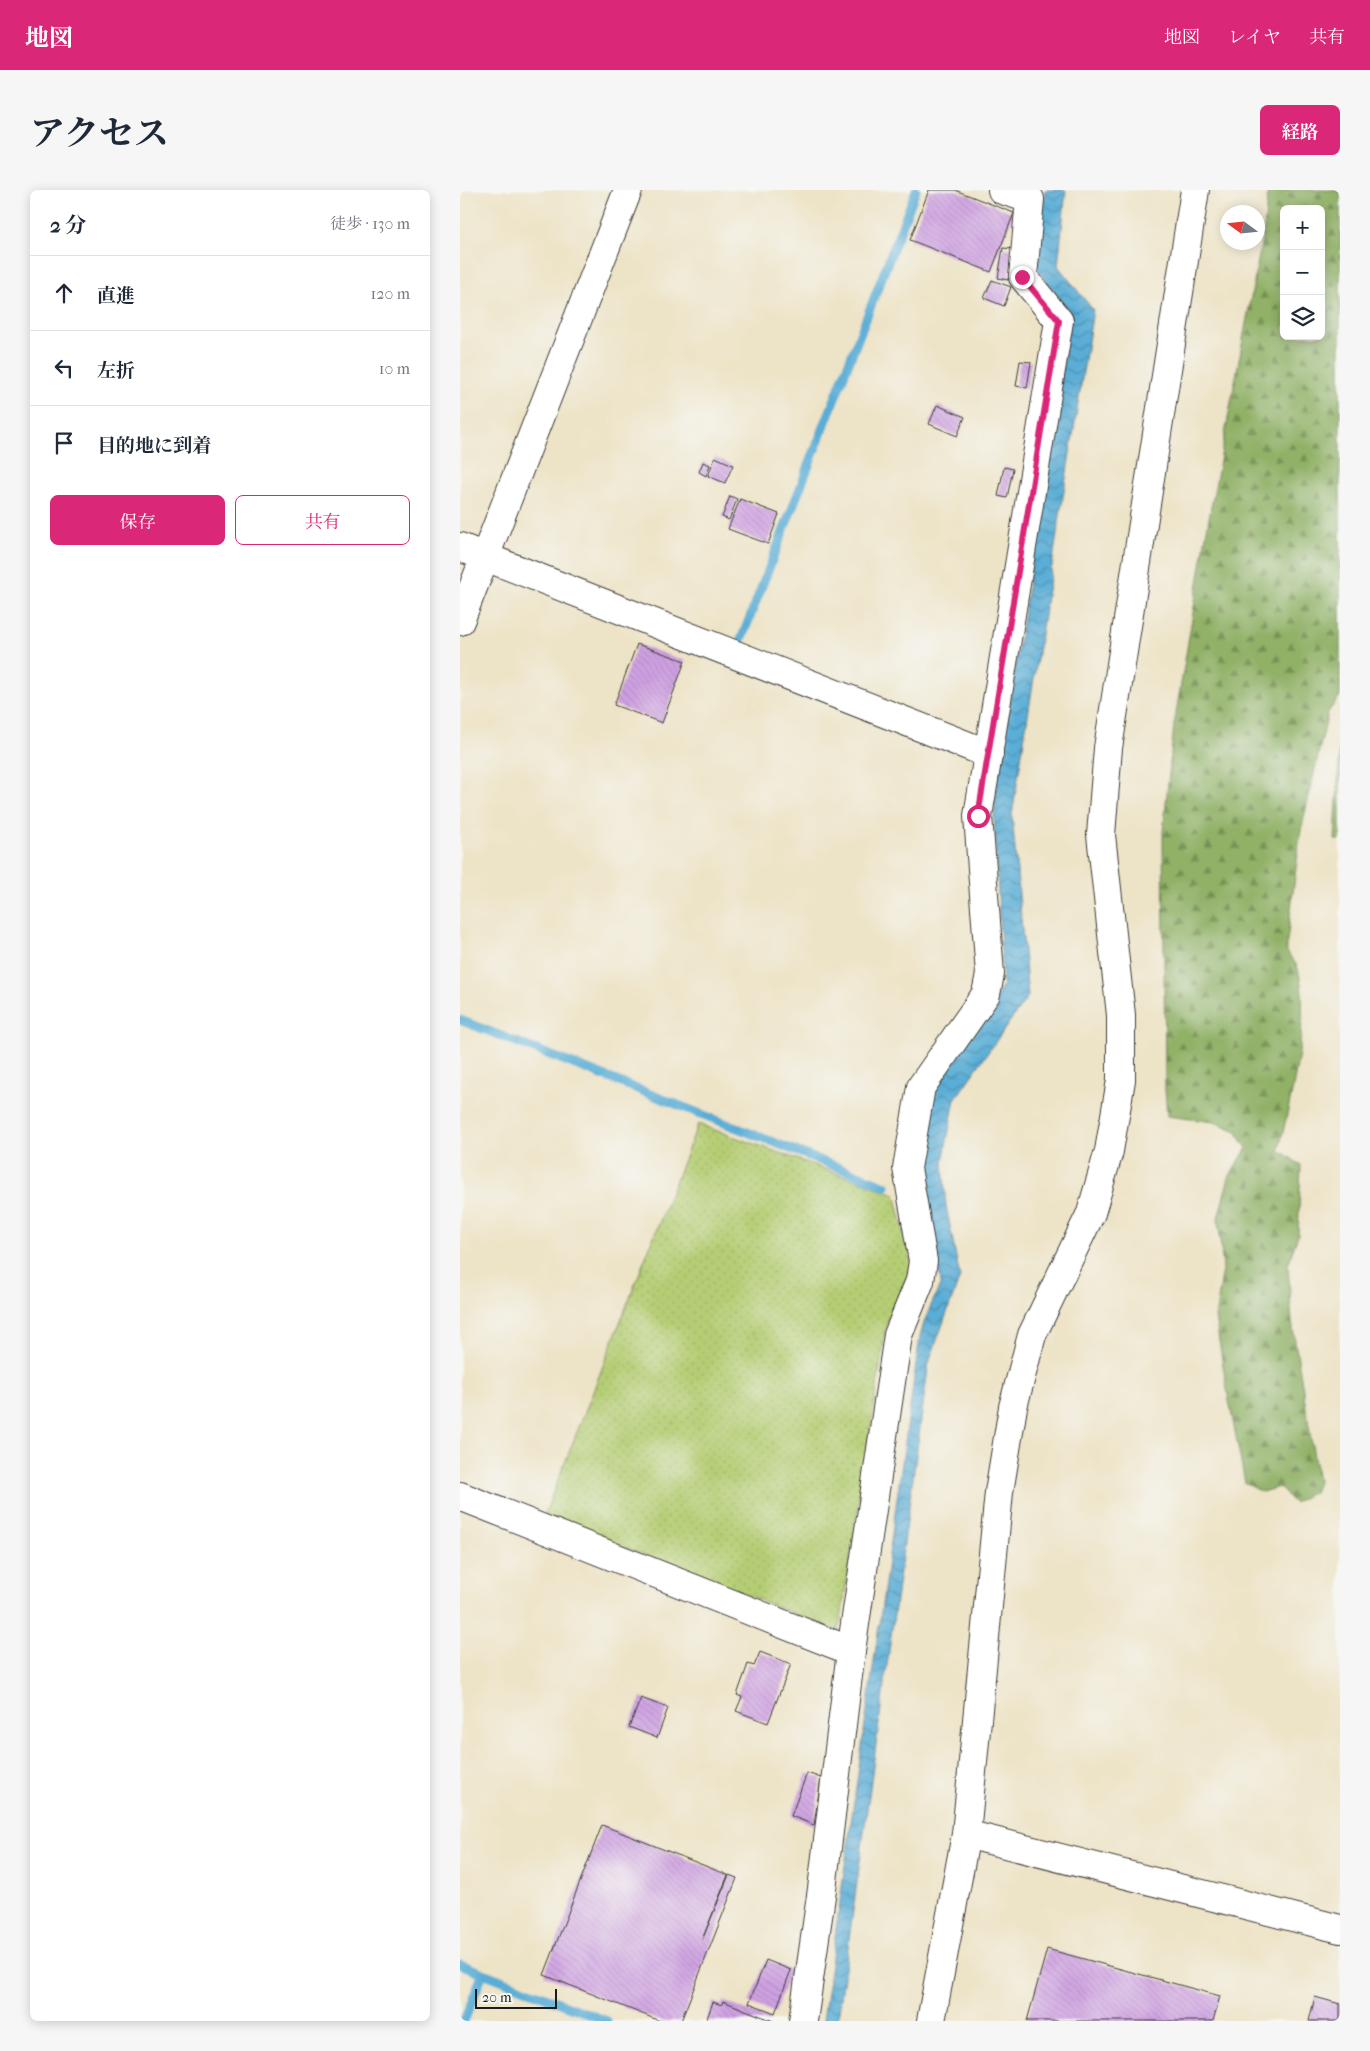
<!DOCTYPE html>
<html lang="ja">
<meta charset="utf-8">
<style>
body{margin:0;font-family:"IM FELL French Canon","Noto Serif JP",serif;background:#f6f6f7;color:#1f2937}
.controls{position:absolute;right:15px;top:15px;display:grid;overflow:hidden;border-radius:8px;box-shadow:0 2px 12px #0003}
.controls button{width:45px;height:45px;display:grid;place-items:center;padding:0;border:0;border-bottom:1px solid #e0e1e3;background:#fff;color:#1f2937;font:25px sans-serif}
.compass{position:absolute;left:760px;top:15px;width:45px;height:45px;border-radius:50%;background:#fff;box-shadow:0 2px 12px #0003;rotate:285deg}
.scale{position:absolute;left:15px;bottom:12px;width:82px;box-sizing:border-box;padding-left:5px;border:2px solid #1c1c1c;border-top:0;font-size:14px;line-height:18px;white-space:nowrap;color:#1c1c1c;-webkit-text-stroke:4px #f6f6f2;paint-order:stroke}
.stop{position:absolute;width:15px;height:15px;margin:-11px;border:4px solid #db2777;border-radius:50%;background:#fff}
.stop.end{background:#db2777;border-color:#fff;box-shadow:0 1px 5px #0008}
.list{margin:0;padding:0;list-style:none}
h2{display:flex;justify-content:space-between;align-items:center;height:65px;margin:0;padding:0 20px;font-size:21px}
h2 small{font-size:16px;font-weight:400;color:#747a83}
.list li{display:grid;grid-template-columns:32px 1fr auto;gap:15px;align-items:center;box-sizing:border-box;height:75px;padding:0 20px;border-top:1px solid #e0e1e3}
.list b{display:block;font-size:19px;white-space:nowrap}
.list em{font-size:16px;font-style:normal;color:#747a83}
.actions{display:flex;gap:10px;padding:15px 20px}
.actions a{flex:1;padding:11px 0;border:1px solid #db2777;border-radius:8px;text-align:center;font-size:18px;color:#db2777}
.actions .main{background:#db2777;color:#fff}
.icon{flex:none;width:28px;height:28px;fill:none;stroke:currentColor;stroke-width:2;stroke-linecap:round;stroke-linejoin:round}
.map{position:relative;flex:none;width:880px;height:1831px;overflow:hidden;border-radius:8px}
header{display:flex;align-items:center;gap:30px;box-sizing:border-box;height:70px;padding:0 25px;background:#db2777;color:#fff}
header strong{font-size:24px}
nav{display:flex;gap:28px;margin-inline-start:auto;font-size:18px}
.intro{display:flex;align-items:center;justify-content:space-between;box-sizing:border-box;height:120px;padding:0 30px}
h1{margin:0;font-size:35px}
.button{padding:12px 22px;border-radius:8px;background:#db2777;color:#fff;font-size:18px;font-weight:700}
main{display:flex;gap:30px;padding:0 30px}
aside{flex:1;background:#fff;border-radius:8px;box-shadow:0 2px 12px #0003}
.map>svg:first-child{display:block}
</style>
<header>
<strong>地図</strong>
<nav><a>地図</a><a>レイヤ</a><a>共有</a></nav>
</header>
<div class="intro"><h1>アクセス</h1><a class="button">経路</a></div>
<main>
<aside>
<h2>2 分<small>徒歩 · 130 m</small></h2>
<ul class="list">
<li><svg class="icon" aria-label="ahead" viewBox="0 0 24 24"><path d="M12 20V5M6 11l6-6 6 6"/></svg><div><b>直進</b></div><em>120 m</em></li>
<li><svg class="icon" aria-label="left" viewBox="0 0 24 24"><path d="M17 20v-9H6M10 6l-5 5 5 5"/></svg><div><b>左折</b></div><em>10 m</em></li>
<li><svg class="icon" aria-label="arrive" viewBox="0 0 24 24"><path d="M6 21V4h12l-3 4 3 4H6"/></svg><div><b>目的地に到着</b></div></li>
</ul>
<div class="actions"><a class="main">保存</a><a>共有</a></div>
</aside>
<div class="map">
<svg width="880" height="1831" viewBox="0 0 880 1831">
<defs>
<pattern id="grass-dots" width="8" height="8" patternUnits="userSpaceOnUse" patternTransform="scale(1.25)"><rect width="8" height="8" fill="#b5ce74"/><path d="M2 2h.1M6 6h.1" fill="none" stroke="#9bb064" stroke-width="1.8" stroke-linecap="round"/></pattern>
<pattern id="forest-firs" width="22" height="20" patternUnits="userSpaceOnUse" patternTransform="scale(1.25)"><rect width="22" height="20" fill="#90b166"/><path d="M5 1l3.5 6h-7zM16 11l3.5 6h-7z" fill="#758f53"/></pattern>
<pattern id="water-waves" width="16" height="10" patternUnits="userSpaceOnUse" patternTransform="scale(1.25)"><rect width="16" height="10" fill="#5aadd6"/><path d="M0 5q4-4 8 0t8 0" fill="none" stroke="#4a8cad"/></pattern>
<pattern id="building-back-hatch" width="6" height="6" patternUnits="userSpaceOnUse" patternTransform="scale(1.25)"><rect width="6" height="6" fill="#cfa1e2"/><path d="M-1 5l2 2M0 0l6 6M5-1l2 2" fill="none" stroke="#b18ac1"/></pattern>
</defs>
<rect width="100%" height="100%" fill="#f6f6f2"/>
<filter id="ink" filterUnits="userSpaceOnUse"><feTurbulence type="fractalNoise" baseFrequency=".02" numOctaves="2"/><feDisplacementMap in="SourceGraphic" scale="10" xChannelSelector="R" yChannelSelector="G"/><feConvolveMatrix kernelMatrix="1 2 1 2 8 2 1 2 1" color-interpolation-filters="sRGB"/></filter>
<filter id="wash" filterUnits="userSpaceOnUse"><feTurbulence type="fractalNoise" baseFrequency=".0096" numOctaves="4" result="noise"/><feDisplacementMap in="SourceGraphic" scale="20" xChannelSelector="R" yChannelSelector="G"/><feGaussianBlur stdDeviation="1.12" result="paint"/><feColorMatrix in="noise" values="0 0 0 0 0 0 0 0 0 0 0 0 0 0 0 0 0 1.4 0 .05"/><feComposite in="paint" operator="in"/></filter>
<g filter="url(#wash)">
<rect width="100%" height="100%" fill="#ede3c6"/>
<polygon fill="url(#grass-dots)" stroke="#687548" points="238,934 435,1004 452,1075 427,1131 379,1441 84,1326"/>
<g fill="url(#forest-firs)" stroke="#566641" fill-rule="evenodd">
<path d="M 808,0 L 880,0 L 880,506 L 868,522 L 840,645 L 826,760 C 829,766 836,772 838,779 C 852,829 830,910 819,960 L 841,975 L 838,1045 L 828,1075 L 832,1132 L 858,1292 L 854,1302 L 834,1313 L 819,1297 L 802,1302 L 785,1293 L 769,1211 L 755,1127 L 763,1079 L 758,1028 L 769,987 L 787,958 L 775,940 L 754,932 L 707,926 L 705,899 L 703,642 L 714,535 L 749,328 L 804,39 ZM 824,19 L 861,19 L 861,146 L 824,146 Z"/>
<polygon points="880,549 880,650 875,650"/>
</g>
<polygon fill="url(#water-waves)" stroke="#3b6479" points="585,0 606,0 598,76 633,120 552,625 568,806 495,909 483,972 486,1016 500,1087 469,1172 380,1815 377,1831 363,1831 460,1146 466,1127 481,1093 469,1024 463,970 473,903 543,796 534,627 536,598 611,124 577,79"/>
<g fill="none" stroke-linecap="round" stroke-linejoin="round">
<g stroke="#5aadd6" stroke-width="9">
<polyline points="281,450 456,0"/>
<polyline points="0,830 426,996"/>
<polyline points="0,1774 147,1831"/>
<polyline points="4,1831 23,1783"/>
</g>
</g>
<g id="blocks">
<g fill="url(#building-back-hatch)">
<polygon points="469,0 495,0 554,23 531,82 450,50"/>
<polygon points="543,58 553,59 548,90 538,88"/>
<polygon points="532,90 551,97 544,116 524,108"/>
<polygon points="560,171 571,172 567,198 556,196"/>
<polygon points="477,215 505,227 497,246 469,234"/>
<polygon points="255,267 273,275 265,293 248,286"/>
<polygon points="243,272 250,275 246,286 239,282"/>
<polygon points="544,277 553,279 547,308 538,306"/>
<polygon points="270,306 277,309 269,330 262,327"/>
<polygon points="280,309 319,324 308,354 268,339"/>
<polygon points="177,454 225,471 202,533 154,515"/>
<polygon points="300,1462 331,1474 308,1533 276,1521 282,1507 277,1505 288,1474 294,1476"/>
<polygon points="181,1508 208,1518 197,1548 169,1537"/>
<polygon points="347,1583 361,1588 354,1635 331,1626"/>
<polygon points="142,1635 268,1685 242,1750 269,1685 277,1688 221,1831 200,1831 84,1785"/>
<polygon points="587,1759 760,1806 753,1831 567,1831"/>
<polygon points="306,1770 331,1780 315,1823 289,1813"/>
<polygon points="855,1807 880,1814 880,1831 849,1831"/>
<polygon points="263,1811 313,1831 246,1831 253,1812 262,1815"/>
</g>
</g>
</g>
<g filter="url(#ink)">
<use href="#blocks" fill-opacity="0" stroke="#3b3a36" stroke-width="1"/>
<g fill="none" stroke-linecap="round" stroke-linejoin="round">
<g stroke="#3b3a36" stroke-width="30">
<g id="minor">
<polyline points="0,357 529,564"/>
<polyline points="0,431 168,0"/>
<polyline points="0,1306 391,1461"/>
<polyline points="506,1644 539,1302 553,1217 572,1145 631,1023 649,961 661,890 661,825 641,645 648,558 735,0"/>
<polyline points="343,1831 362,1699 391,1461 438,1145 460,1091 463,1071 447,978 461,897 526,804 530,784 518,626 599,131 563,87 570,9 542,0"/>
</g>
</g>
<g stroke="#3b3a36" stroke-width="30">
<polyline id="tertiary" points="471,1831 506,1644 880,1739"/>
</g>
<use href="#minor" stroke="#fff" stroke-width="28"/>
<use href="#tertiary" stroke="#fff" stroke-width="28"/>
</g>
</g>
<g fill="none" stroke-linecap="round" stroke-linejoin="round" filter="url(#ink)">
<polyline stroke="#db2777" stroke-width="6" points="518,626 599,131 562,87"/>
</g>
</svg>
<div class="controls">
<button>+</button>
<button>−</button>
<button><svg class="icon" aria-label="layers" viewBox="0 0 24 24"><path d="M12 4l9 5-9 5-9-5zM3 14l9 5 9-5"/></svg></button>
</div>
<svg class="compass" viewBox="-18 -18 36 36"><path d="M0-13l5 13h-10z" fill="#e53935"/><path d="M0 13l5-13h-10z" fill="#747a83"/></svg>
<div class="scale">20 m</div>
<div class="stop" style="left:518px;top:626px"></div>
<div class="stop end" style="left:562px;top:87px"></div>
</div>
</main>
